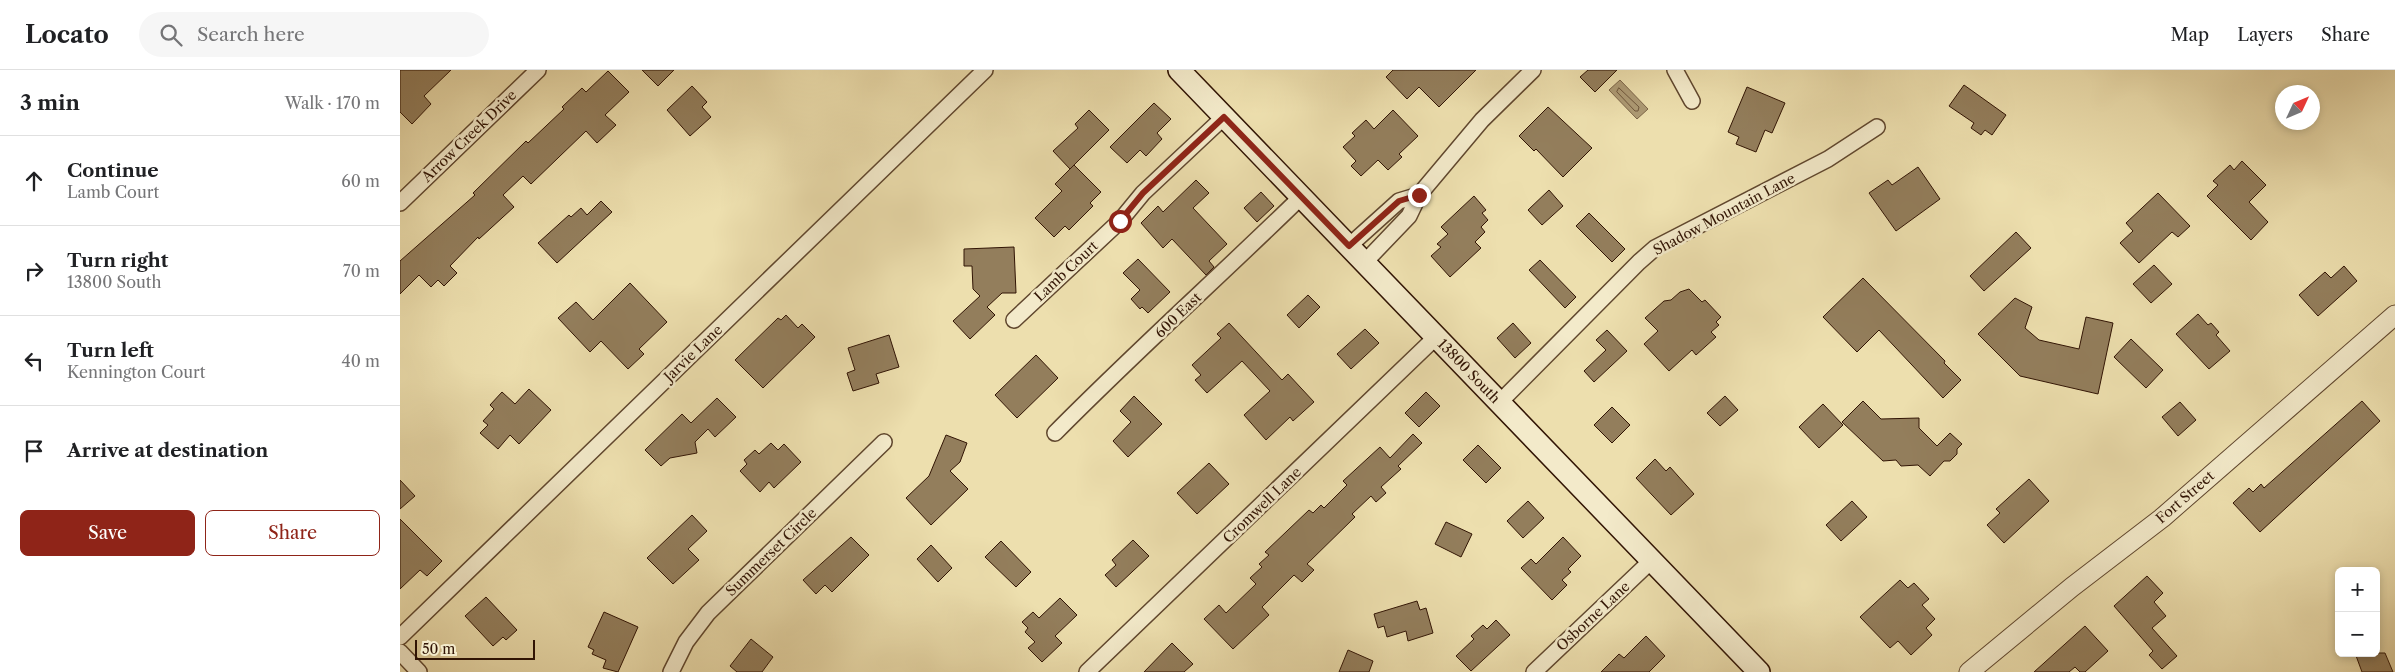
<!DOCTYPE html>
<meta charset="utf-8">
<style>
body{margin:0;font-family:"Libre Caslon Text",serif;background:#f6f6f6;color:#202124}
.controls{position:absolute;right:15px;bottom:15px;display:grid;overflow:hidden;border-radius:8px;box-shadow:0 2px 8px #0003}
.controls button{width:45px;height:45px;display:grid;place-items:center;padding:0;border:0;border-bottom:1px solid #e0e0e0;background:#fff;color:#202124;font:25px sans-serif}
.compass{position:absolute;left:1875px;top:15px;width:45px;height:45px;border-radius:50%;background:#fff;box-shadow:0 2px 8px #0003;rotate:46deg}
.scale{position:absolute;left:15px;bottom:12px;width:120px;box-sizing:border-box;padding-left:5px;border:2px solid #311404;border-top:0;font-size:14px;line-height:18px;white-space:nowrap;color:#311404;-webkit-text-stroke:4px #f3eaca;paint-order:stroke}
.stop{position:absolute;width:15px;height:15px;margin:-11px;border:4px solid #8f2418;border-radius:50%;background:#fff}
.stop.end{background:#8f2418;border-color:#fff;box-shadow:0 1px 5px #0008}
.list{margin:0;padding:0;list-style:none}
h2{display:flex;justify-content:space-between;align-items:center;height:65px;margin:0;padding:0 20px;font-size:21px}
h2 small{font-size:16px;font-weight:400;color:#757577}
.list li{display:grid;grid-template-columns:32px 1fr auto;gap:15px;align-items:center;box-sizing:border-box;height:90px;padding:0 20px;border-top:1px solid #e0e0e0}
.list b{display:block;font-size:19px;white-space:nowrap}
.list p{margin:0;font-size:16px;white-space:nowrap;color:#757577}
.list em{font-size:16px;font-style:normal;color:#757577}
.actions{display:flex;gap:10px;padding:15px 20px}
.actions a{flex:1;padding:11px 0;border:1px solid #8f2418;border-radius:8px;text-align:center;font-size:18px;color:#8f2418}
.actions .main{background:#8f2418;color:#fff}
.icon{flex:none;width:28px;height:28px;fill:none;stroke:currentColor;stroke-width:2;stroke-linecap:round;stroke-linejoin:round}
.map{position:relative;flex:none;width:1995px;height:602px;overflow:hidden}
header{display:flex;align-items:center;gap:30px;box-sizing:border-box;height:70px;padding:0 25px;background:#fff;border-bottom:1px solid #e0e0e0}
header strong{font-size:24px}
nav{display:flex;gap:28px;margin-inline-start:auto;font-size:18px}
.search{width:350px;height:45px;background:#f6f6f6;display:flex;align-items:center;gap:12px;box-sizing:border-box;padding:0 18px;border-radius:28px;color:#757577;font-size:19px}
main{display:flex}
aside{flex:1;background:#fff}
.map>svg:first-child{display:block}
</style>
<header>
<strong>Locato</strong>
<div class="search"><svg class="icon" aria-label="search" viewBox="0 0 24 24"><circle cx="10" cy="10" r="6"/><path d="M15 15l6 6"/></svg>Search here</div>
<nav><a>Map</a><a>Layers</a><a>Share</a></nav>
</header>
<main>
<aside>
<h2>3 min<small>Walk · 170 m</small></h2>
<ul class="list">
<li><svg class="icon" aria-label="ahead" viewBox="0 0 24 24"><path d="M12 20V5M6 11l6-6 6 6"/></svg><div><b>Continue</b><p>Lamb Court</p></div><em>60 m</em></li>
<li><svg class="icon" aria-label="right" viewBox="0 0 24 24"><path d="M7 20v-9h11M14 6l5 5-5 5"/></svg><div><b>Turn right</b><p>13800 South</p></div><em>70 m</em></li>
<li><svg class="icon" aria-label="left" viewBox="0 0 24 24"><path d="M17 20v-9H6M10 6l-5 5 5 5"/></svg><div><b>Turn left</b><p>Kennington Court</p></div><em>40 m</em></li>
<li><svg class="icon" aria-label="arrive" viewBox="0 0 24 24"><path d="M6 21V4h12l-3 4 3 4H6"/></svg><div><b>Arrive at destination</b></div></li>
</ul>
<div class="actions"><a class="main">Save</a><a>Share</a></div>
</aside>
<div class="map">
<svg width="1995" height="602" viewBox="0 0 1995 602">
<rect width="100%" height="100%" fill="#eddfae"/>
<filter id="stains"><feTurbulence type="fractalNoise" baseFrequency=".004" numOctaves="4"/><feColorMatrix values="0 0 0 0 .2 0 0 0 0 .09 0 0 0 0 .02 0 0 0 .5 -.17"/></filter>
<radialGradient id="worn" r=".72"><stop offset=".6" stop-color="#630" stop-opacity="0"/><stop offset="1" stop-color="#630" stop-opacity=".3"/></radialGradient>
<polygon fill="#ad9a74" stroke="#7b6447" points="1220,10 1248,39 1237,49 1209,20"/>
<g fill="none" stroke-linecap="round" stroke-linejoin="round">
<polygon stroke="#6f573c" stroke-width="1" points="1219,18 1239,37 1238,41 1235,41 1217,22"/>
</g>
<g fill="#937e5c" stroke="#311404">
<polygon points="0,0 51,0 24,26 31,34 12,54 0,42"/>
<polygon points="242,0 274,0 258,16"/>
<polygon points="993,0 1076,0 1039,37 1019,17 1007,29 986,7"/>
<polygon points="1188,0 1217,0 1195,22 1180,7"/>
<polygon points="208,1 229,22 205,45 216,55 197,73 186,61 131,114 123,106 103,125 114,137 79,169 78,167 50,196 57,203 44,216 38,210 31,217 19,205 0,224 0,191 75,125 73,123 126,71 128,73 164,39 162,37 182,18 186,22"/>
<polygon points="1564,15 1606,45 1592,65 1585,60 1581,65 1571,58 1574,53 1549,36"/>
<polygon points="292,16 307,32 302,37 311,47 290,66 267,40"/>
<polygon points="1347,17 1385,33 1372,63 1365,60 1356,82 1336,74 1339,67 1328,62"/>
<polygon points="754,33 771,49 757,63 762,69 746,86 740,80 727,93 710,77"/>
<polygon points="1148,37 1192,78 1163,107 1136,79 1134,81 1119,66"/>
<polygon points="689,40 709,60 670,99 653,81 678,58 675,54"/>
<polygon points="993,40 1018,66 999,84 1002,87 988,100 978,90 961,106 951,96 956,91 943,77 955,66 952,63 966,50 974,59"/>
<polygon points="1842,91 1866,115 1849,132 1868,152 1851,170 1807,126 1818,115 1813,111 1830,95 1834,100"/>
<polygon points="674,95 701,122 690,133 693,136 669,160 665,156 654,167 635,148 662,121 655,114"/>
<polygon points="1518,97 1540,129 1496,161 1469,123 1488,110 1492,115"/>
<polygon points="796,110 809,123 793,138 827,174 809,191 814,197 806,205 772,169 763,178 741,153 758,136 763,142"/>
<polygon points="1149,120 1163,136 1142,155 1128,140"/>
<polygon points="861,122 874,136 857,152 844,138"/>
<polygon points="1758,123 1790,156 1778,167 1772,162 1739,193 1720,173 1733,161 1726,153"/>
<polygon points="1074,126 1086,140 1082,143 1088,150 1081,157 1085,162 1075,172 1081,178 1050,207 1031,186 1041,177 1037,174 1048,164 1041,157"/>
<polygon points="201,131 212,142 157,193 138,173 169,145 171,147 181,138 187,145"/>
<polygon points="1189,143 1225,179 1212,192 1176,156"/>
<polygon points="1616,162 1631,178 1584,221 1570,206"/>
<polygon points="614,177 616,223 602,223 587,237 595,245 570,269 553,251 580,226 573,219 572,196 564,196 564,179"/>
<polygon points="738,189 770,222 748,243 742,237 740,239 731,229 740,220 723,203"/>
<polygon points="1140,190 1176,227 1165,238 1129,200"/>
<polygon points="1754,195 1772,214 1751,233 1733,214"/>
<polygon points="1944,196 1957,211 1918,246 1899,225 1925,202 1931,208"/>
<polygon points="1463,208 1545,291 1544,293 1561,310 1543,328 1479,260 1457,282 1423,247"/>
<polygon points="230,213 267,252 239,279 244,284 228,299 201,271 190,282 158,248 176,232 193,250"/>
<polygon points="1289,219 1302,232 1305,230 1321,247 1316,252 1319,255 1311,262 1316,267 1296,285 1292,280 1269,301 1244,274 1258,261 1245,248 1264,231 1271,230 1280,222"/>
<polygon points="908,225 920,237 899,258 887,245"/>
<polygon points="1615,228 1632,237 1625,258 1639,270 1679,279 1686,247 1713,253 1698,324 1620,306 1578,264"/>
<polygon points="1798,244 1808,255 1811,253 1819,262 1816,265 1830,281 1809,299 1776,264"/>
<polygon points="386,245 398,258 402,254 415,267 363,318 335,290 378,248 381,250"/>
<polygon points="829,253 882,310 888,304 914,332 893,351 890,347 866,370 844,345 870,321 842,291 807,323 795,310 801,305 792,295 821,268 817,264"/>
<polygon points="1113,253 1131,273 1115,288 1097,268"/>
<polygon points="965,259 979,273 951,299 937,284"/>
<polygon points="1207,260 1227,281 1194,312 1184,301 1206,280 1196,270"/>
<polygon points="489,265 499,297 476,304 479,313 453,321 447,303 455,300 448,278"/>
<polygon points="1731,269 1763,300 1746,318 1714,287"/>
<polygon points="636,285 658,308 617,348 595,325"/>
<polygon points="129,319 151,340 119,374 110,365 98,379 80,363 88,355 83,351 94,339 90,335 102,322 115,334"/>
<polygon points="1026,322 1040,336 1019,357 1005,343"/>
<polygon points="734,326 762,354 728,387 713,371 731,352 720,341"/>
<polygon points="1325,326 1338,340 1320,356 1307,343"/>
<polygon points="317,328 336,347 315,367 308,359 295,372 297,383 270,388 261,396 245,380 282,344 291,353"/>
<polygon points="1463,331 1481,349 1519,348 1519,358 1537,376 1550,363 1562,374 1557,379 1557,384 1550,391 1544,391 1530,406 1518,395 1501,396 1496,390 1483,391 1442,352"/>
<polygon points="1962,331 1980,351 1860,462 1833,433 1849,418 1853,422 1861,414 1864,418"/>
<polygon points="1780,332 1796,350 1778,366 1762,347"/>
<polygon points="1423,334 1443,355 1419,378 1399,357"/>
<polygon points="1212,337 1230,355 1212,373 1194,355"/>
<polygon points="1013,364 1022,373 998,396 1001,399 981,417 986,423 976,432 971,426 952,444 955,447 907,494 914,500 902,512 894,505 862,537 869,545 833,579 804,549 819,535 826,543 856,514 850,508 862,497 859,494 869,485 865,482 909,440 913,443 921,435 924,438 947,415 943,411 980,377 990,388"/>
<polygon points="546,365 567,373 560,392 550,401 568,419 531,455 506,428 529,406"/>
<polygon points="371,373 378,380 384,374 401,392 374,418 369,412 360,422 340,401 347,394 344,390 355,380 359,384"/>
<polygon points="1078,375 1101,398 1086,413 1063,390"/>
<polygon points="1255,389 1266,401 1270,397 1294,424 1271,445 1236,408"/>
<polygon points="809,393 829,414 797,444 777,423"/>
<polygon points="1629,409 1649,431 1604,473 1587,455 1600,443 1596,439"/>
<polygon points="0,410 15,426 0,439"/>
<polygon points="1128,431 1144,448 1123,468 1107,451"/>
<polygon points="1452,431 1467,447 1441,471 1426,455"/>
<polygon points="292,445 307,461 288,479 299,490 273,514 247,488"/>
<polygon points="0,449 42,491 27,506 20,500 0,519"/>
<polygon points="1046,452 1072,464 1061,487 1035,474"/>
<polygon points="451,467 469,485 432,522 425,515 416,524 403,510"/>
<polygon points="1163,467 1181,486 1168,499 1171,502 1162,510 1167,515 1152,530 1121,498 1131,489 1136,494"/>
<polygon points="733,470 749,486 716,517 705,505 716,495 712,490"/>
<polygon points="601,471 631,502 616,517 585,487"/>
<polygon points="531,475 552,498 538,512 517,489"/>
<polygon points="1747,506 1763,523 1754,532 1766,546 1752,558 1777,586 1762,599 1749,585 1753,581 1714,536"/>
<polygon points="1500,510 1508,518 1514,513 1529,529 1522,535 1535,549 1526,558 1532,565 1511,585 1498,571 1490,578 1460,547"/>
<polygon points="86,527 117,560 106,570 103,567 93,576 65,546"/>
<polygon points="660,528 677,545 655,566 662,573 642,592 628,578 635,572 625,562 628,558 622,552 633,542 639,548"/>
<polygon points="1017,531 1020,540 1026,538 1033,563 1008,571 1006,561 987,567 984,556 978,558 974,544"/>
<polygon points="204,542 238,557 218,602 203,598 206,590 192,584 194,580 188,577"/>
<polygon points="1096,550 1110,565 1071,601 1056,586 1074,569 1071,566 1083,555 1087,559"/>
<polygon points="1685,556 1708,581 1685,602 1680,602 1675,597 1669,602 1634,602"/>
<polygon points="1246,566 1265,586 1249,602 1201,602 1219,584 1224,588"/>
<polygon points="351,569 373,587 362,602 337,602 330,596"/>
<polygon points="772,573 793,594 784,602 744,602"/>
<polygon points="948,580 973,591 969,602 939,602"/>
<polygon points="1955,583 1985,583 1993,602 1962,602"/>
</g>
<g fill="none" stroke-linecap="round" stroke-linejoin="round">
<g stroke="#60472e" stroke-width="18">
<g id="minor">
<polyline points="1275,0 1292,31"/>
<polyline points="0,133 138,0"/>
<polyline points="949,176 999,131 1019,125"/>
<polyline points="964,193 1009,146 1019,125 1082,50 1133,0"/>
<polyline points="614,250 720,151 743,123 824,47"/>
<polyline points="1099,333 1239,192 1255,178 1428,89 1477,57"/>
<path d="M 655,363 C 735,282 820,206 901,127"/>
<polyline points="0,567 585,0"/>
<polyline points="0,582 19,602"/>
<polyline points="271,602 286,572 308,543 484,372"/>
<polyline points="687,602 1036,267"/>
<polyline points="1134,602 1251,491"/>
</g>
</g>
<g stroke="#60472e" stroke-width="21">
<polyline id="tertiary" points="1569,602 1672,517 1762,448 1995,245"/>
</g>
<g stroke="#311404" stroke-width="24">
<polyline id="secondary" points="779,0 1359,602"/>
</g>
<use href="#minor" stroke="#f3eaca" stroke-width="15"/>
<use href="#tertiary" stroke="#f3eaca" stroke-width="19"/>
<use href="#secondary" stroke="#f3eaca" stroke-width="21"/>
</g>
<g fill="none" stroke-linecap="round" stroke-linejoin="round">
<polyline stroke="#8f2418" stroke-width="6" points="720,151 743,123 824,47 949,176 999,131 1019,125"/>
</g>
<g text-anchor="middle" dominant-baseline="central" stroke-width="5" stroke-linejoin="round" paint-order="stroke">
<g font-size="14" fill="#311404" stroke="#f3eaca">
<text transform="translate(69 66) rotate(-44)">Arrow Creek Drive</text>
<text transform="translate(1324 144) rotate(-28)">Shadow Mountain Lane</text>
<text transform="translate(666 201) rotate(-43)">Lamb Court</text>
<text transform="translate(778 245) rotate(-44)">600 East</text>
<text transform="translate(293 283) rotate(-44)">Jarvie Lane</text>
<text transform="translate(1069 301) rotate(46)">13800 South</text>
<text transform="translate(1785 427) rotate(-41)">Fort Street</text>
<text transform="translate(862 435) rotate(-44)">Cromwell Lane</text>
<text transform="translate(371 482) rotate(-44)">Summerset Circle</text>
<text transform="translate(1193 546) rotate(-43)">Osborne Lane</text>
</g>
</g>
<rect width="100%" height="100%" filter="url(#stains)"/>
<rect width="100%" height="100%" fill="url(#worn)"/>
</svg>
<div class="controls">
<button>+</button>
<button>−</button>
</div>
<svg class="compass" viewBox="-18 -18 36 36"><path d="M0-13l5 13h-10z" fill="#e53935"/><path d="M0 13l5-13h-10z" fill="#757577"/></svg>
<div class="scale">50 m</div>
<div class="stop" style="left:720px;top:151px"></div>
<div class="stop end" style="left:1019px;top:125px"></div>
</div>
</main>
